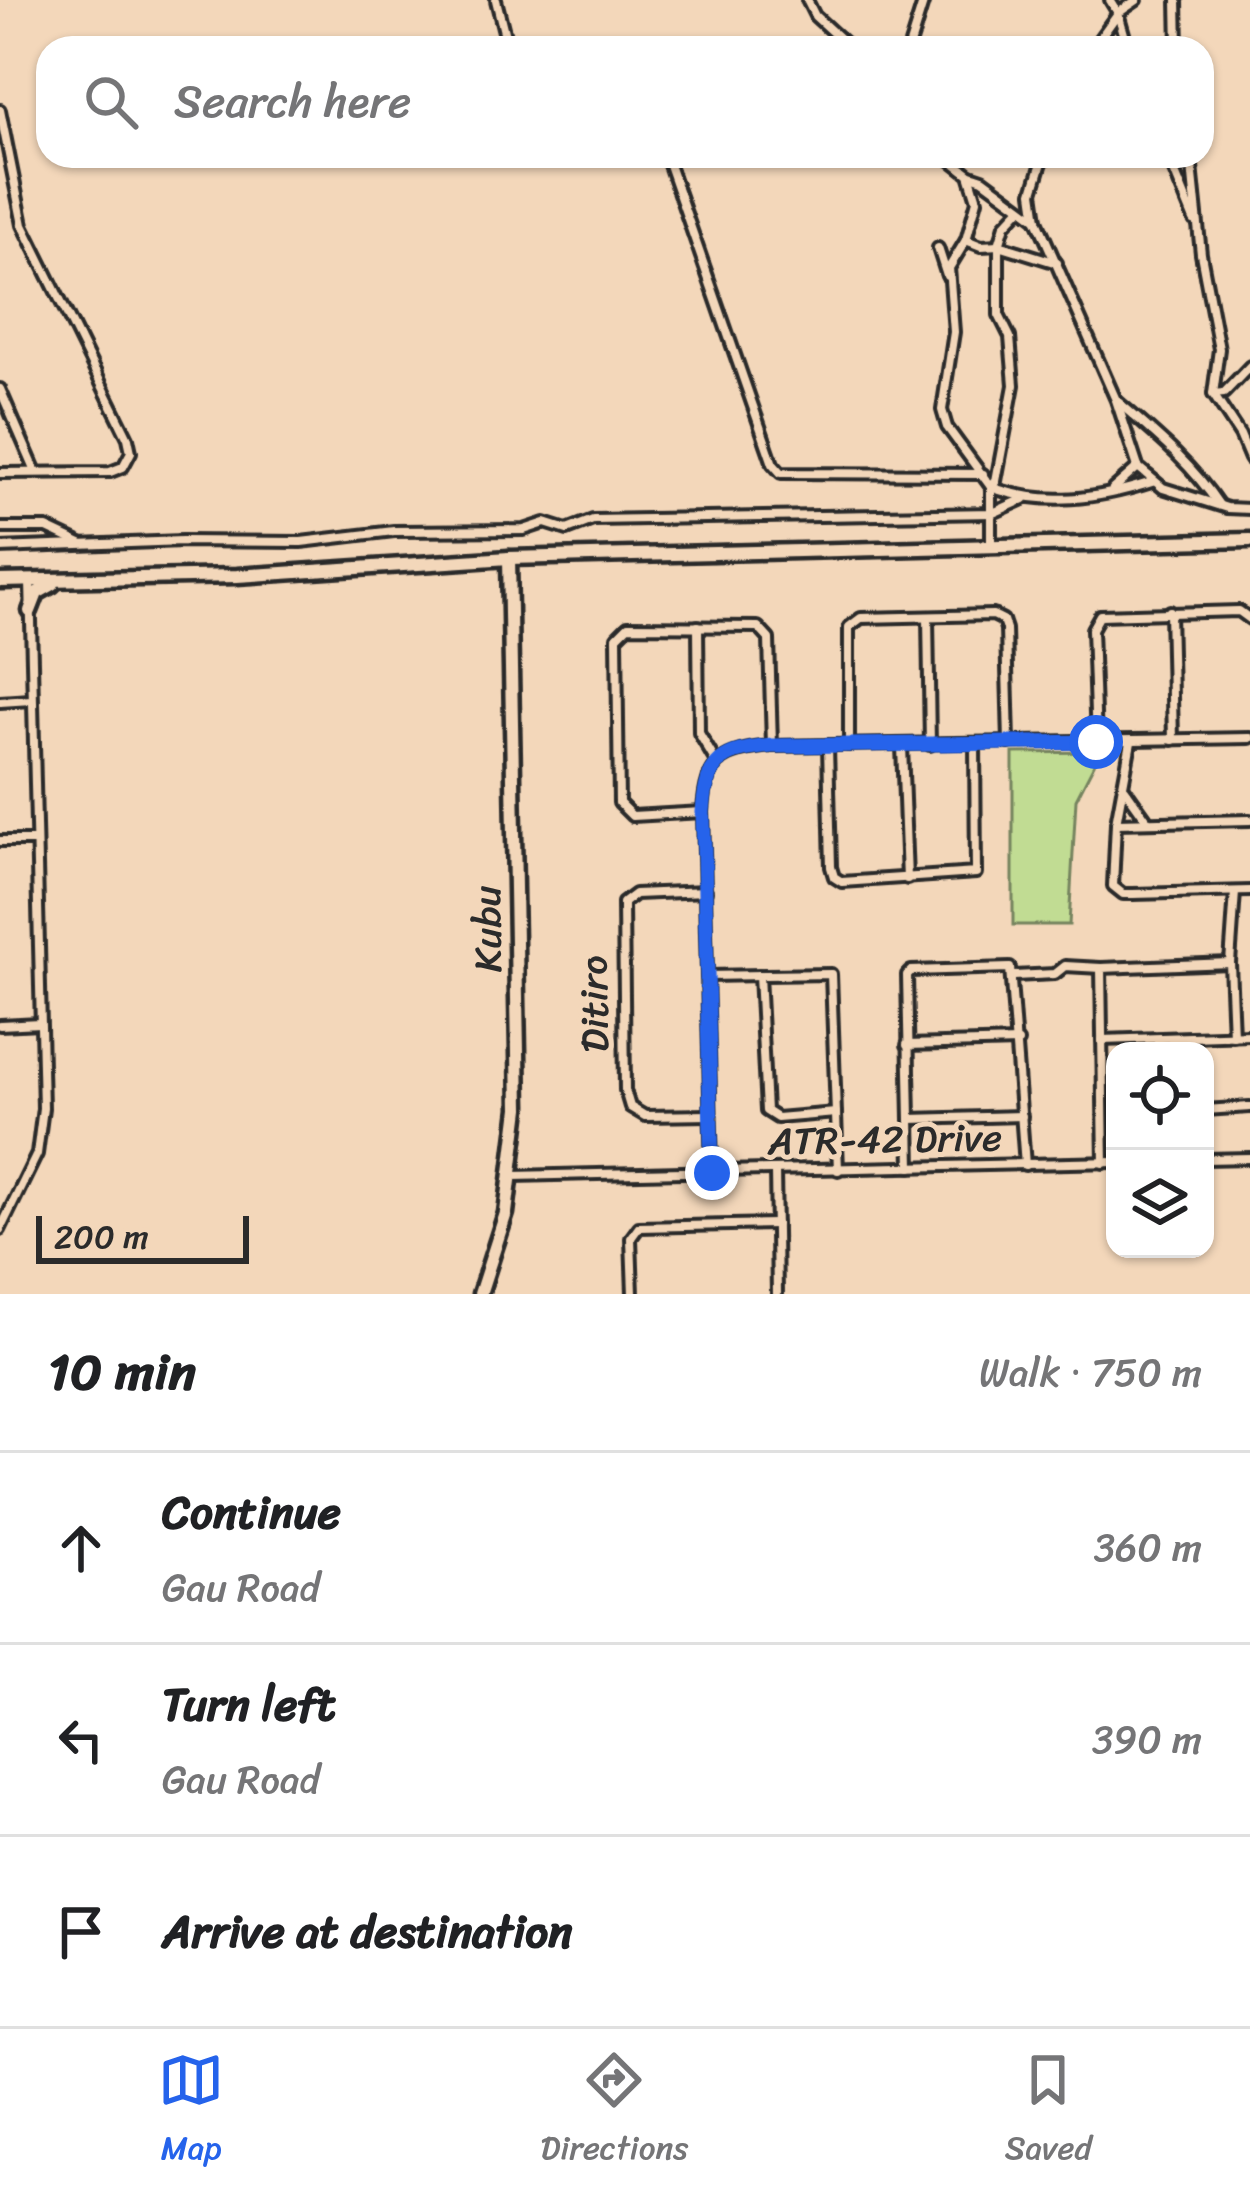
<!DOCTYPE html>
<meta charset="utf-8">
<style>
body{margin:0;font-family:Sriracha,sans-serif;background:#f6f6f6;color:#202124}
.controls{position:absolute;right:36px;bottom:36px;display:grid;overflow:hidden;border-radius:24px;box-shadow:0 3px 9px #0004}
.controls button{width:108px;height:108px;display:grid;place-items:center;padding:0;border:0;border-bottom:3px solid #e0e0e0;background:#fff;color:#202124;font:60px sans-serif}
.scale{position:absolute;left:36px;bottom:30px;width:213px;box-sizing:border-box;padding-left:12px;border:6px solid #2b2b2b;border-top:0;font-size:33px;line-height:42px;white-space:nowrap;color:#2b2b2b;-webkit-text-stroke:9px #f3d7ba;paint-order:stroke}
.stop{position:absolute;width:36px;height:36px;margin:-27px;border:9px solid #2563eb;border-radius:50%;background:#fff}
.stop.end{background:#2563eb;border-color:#fff;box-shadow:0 3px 12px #0008}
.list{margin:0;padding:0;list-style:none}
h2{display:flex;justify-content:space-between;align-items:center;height:156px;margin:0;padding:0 48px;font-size:51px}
h2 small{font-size:39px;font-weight:400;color:#757577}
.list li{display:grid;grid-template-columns:78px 1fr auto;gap:36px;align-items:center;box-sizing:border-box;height:192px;padding:0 48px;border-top:3px solid #e0e0e0}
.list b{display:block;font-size:45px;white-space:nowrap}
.list p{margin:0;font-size:39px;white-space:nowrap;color:#757577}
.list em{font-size:39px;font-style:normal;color:#757577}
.icon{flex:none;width:66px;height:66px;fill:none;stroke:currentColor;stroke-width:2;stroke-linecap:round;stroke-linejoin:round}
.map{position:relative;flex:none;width:1250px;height:1294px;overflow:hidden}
.search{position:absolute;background:#fff;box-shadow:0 3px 9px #0004;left:36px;right:36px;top:36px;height:132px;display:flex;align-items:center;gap:30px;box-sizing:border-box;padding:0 42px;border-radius:36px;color:#757577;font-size:45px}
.sheet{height:732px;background:#fff}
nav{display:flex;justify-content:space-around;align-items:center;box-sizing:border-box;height:168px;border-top:3px solid #e0e0e0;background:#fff;font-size:33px;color:#757577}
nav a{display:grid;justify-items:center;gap:6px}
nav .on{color:#2563eb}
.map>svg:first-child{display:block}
</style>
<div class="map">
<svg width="1250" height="1294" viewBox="0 0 1250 1294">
<rect width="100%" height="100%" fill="#f3d7ba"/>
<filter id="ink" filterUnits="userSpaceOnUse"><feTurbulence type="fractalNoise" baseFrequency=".00833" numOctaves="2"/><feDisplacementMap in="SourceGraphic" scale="24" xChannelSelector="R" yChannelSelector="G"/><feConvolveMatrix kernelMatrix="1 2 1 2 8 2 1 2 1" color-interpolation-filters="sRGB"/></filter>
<g filter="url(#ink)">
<polygon fill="#c1dc93" stroke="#76845f" stroke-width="3" points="1100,752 1076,799 1069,925 1013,925 1013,753"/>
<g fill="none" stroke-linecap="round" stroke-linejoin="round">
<g stroke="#2b2b2b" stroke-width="16">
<g id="street">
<polyline points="496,0 508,48"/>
<polyline points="807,0 815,16 850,48"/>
<polyline points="1177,0 1178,48"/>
<polyline points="909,48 924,0"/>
<polyline points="1093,48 1118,13 1110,0"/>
<polyline points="1128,48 1118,13 1137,0"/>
<polyline points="0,110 23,225 128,438 131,452 123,467 110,472 0,473"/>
<polyline points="666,156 773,464 781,473 983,474"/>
<polyline points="946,156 969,174 977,200 966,240 949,268 954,332 942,410 947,427 991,487 991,545"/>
<polyline points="1044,156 1033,192 1037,220 1116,400 1138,467 1163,488 1227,508 1250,509"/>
<polyline points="1168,156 1194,220"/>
<polyline points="1191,156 1201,254 1219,349 1213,394 1240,435 1250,459"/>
<polyline points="971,175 983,179 1037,219"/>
<polyline points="1020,209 1005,225 999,245 1057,263"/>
<path d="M 966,240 L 981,246 L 999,245 L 999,315 L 1010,337 L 1014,385 L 996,481 L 991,487 C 1044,507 1099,499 1152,482"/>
<polyline points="938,248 947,276"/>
<polyline points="0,389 36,472"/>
<polyline points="1213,394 1224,393 1250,366"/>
<path d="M 1117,401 C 1154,433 1192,464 1219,505"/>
<polyline points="1113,489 1138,467"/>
<polyline points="0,528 47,528 81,544"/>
<polyline points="0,548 182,541 301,542 394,531 524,530 545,523 567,530 593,520 993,513 1024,499"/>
<polyline points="1170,611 1173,740"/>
<polyline points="928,617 930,745"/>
<polyline points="698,626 699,733 716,762"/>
<polyline points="0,702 31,700"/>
<polyline points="1096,742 1092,629 1100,615 1239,611 1250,619"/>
<polyline points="1131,742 1116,823 1113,886 1123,894 1133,894 1250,891"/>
<polyline points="849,745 849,627 861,618 993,615 1003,620 1006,629 1009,743"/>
<polyline points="828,746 831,867 834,877 842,882 976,873 975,744"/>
<polyline points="902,746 907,879"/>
<polyline points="1125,789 1147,820"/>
<polyline points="703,812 632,816 619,803 617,637 628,626 758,627 769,639 772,746"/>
<polyline points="1116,823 1250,820"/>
<polyline points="0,841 35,841"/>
<polyline points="706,891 635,894 623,903 625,1090 630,1107 645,1116 710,1115"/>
<polyline points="759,975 766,1111 777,1118 836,1113"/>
<polyline points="707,976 831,974 838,1170"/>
<polyline points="1014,976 1055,974 1065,966 1101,968"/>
<polyline points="0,1025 40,1023"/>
<polyline points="1233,1036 1230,963 1235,892"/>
<polyline points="1102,1040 1250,1035"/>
<polyline points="907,1045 1018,1042"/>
<polyline points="1205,1110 1250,1107"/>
<polyline points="910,1119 1022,1116"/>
<polyline points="1205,1159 1250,1158"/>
<polyline points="1104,1163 1101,968 1230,963"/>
<polyline points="911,1167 907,975 911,971 1010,968 1025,1165"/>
<polyline points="775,1171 777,1294"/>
<path d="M 712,1173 L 703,812 C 706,759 722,751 772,746 L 1250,738"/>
<polyline points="513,1176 1115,1162"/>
<polyline points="0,1230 37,1154 43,1108 30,581"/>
<polyline points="633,1294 631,1238 639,1227 776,1224"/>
</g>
</g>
<g stroke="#2b2b2b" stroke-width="21">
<g id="secondary">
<polyline points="0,581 237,576 509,558 1250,540"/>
<polyline points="30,611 37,593 53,584"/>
<polyline points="480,1294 506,1213 519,1108 509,558"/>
</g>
</g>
<use href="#street" stroke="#f3d7ba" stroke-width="8"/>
<use href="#secondary" stroke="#f3d7ba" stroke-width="12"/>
</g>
</g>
<g fill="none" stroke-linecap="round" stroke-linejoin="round" filter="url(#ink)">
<path stroke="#2563eb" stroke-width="15" d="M 712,1173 L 703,812 C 707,758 722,751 772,746 L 1096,742"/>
</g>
<g text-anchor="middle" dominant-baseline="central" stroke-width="10" stroke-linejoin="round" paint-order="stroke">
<g font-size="39" fill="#2b2b2b" stroke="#f3d7ba">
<text transform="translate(487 929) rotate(-91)">Kubu</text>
<text transform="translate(594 1004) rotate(-91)">Ditiro</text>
<text transform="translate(885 1139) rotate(-1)">ATR-42 Drive</text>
</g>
</g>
</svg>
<div class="controls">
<button><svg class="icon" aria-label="locate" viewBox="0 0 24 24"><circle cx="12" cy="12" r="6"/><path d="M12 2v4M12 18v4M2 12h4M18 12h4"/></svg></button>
<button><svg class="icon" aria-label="layers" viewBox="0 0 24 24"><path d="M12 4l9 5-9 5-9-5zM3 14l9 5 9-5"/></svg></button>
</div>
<div class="scale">200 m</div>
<div class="stop" style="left:1096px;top:742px"></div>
<div class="stop end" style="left:712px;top:1173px"></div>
<div class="search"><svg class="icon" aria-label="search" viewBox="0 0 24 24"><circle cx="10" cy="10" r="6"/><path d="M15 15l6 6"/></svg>Search here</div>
</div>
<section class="sheet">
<h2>10 min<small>Walk · 750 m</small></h2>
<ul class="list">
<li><svg class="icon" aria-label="ahead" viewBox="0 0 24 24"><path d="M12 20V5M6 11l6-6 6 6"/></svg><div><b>Continue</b><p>Gau Road</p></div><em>360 m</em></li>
<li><svg class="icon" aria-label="left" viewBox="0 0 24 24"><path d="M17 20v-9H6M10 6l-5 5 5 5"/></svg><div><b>Turn left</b><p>Gau Road</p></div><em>390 m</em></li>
<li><svg class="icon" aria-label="arrive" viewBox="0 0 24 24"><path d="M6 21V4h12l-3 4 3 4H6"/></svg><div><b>Arrive at destination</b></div></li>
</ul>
</section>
<nav>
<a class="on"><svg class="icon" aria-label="map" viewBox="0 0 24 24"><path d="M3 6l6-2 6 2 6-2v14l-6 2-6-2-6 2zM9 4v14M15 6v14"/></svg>Map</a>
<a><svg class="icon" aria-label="directions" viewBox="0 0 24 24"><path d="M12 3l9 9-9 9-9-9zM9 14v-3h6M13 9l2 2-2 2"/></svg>Directions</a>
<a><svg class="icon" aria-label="saved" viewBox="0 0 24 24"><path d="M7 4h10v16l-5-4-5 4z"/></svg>Saved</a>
</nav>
